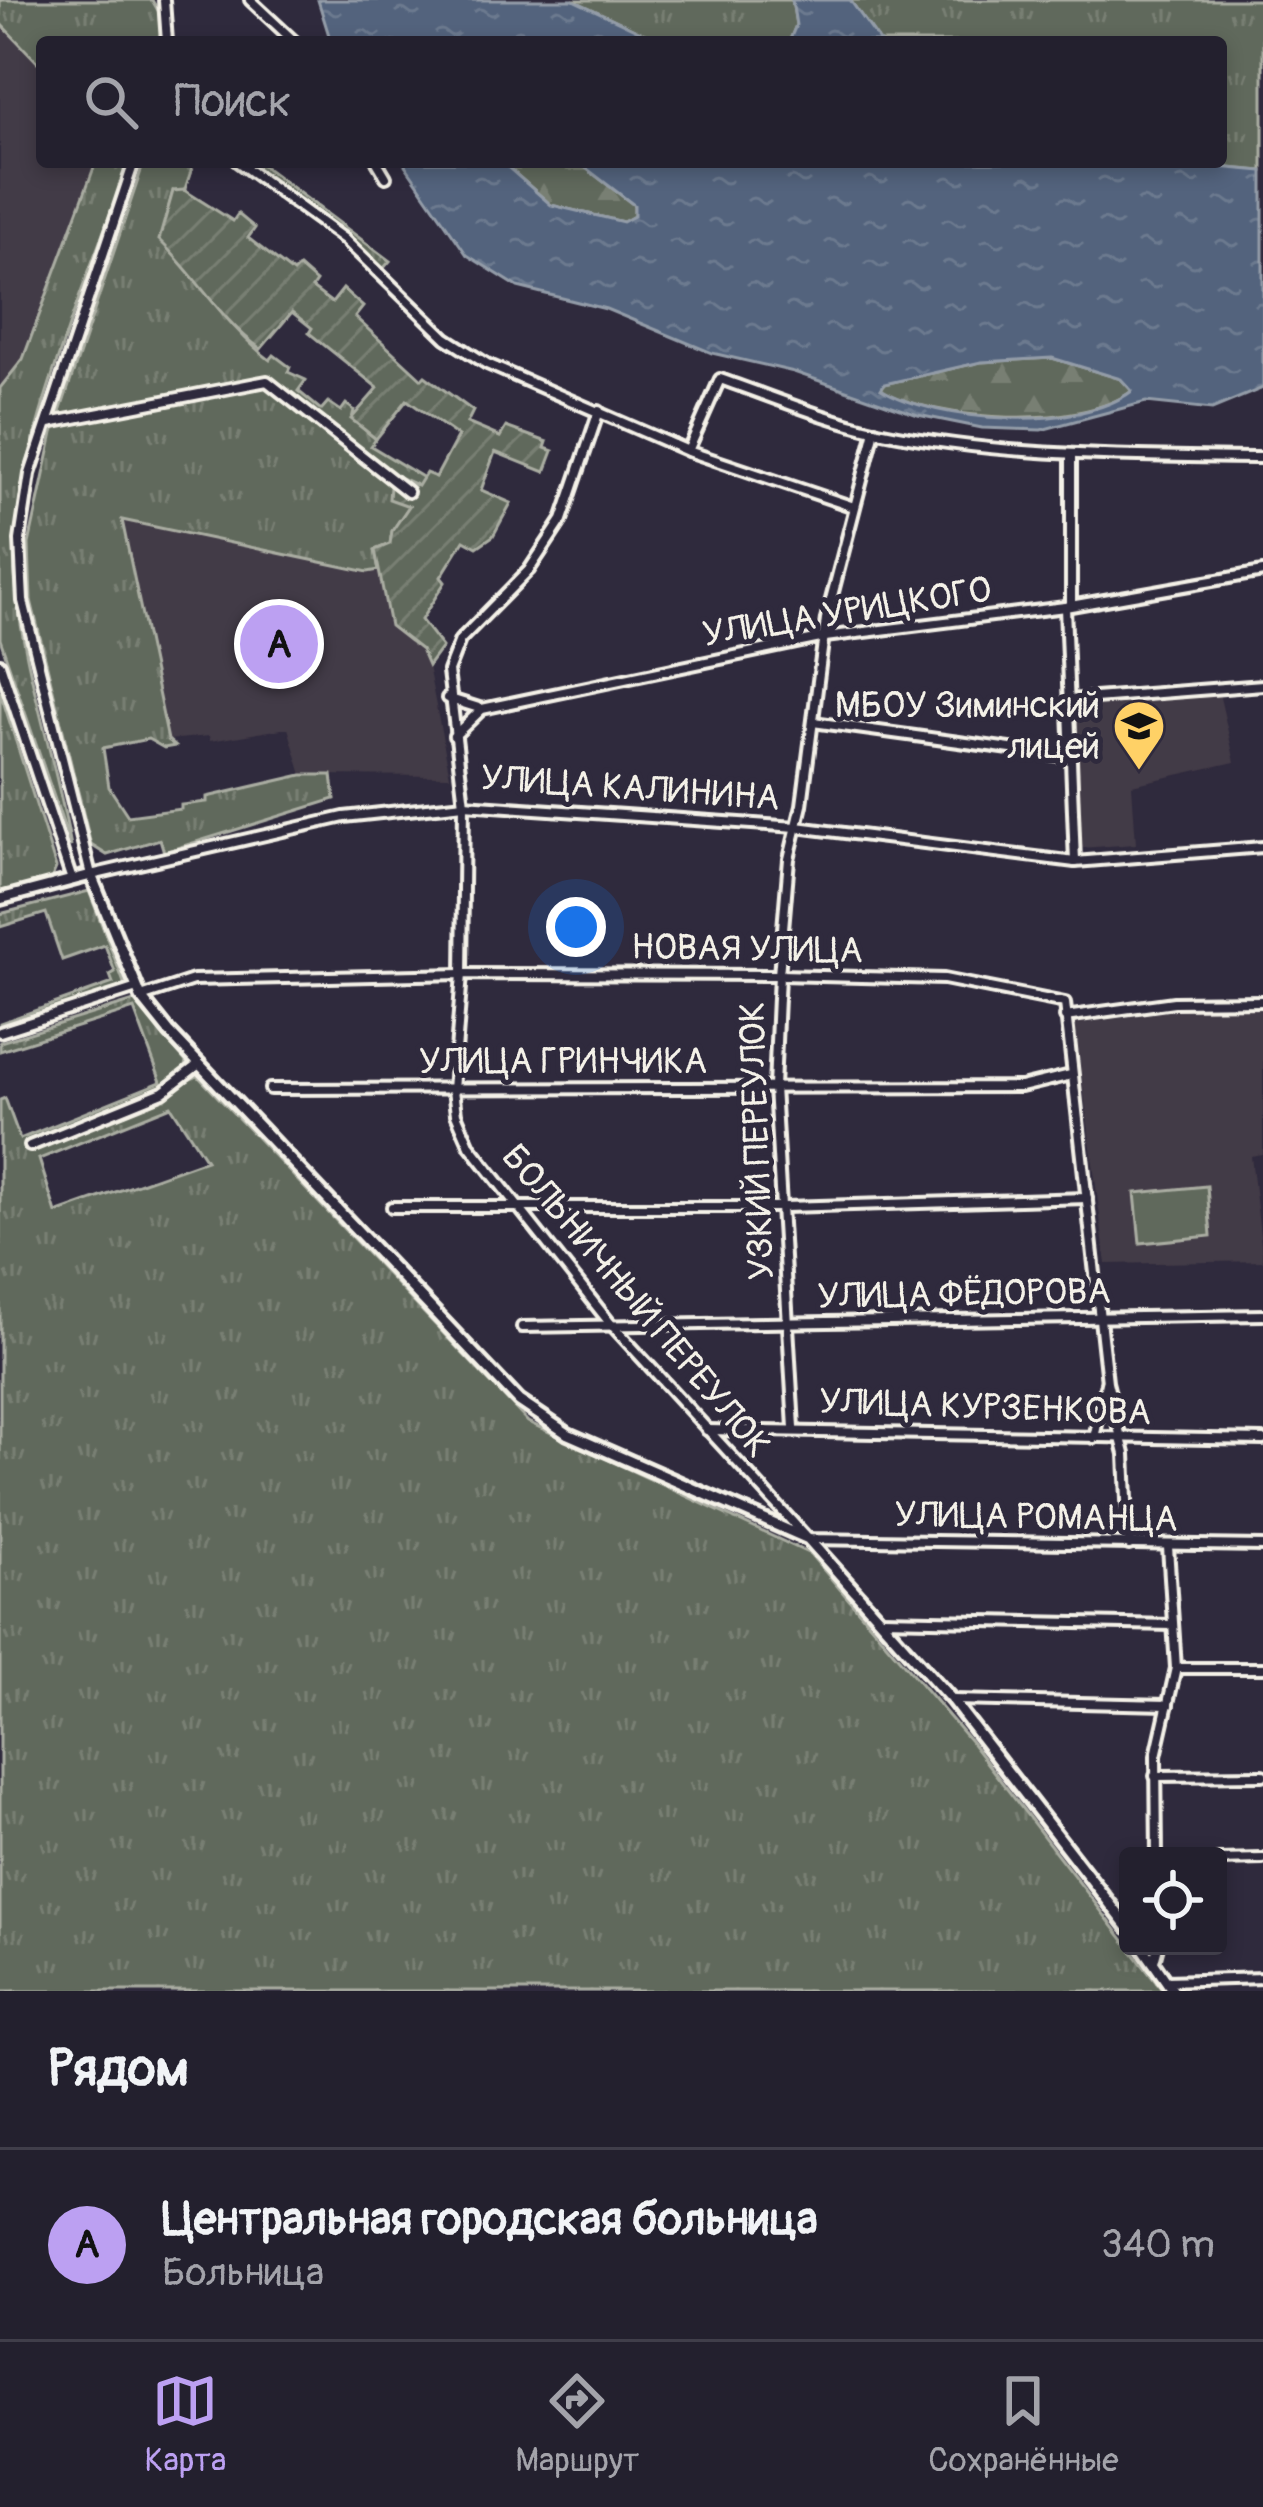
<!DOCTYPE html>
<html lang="ru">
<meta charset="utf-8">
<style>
body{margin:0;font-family:Pangolin,sans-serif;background:#2b2836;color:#f1f3f6}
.controls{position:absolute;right:36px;bottom:36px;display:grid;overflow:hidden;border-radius:12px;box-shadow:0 6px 18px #0003}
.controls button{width:108px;height:108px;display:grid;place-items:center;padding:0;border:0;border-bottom:3px solid #403e4a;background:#23202e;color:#f1f3f6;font:60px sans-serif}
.you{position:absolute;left:576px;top:927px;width:42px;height:42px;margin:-30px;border:9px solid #fff;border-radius:50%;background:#1a73e8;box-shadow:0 0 0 18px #1a73e833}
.badge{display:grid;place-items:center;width:78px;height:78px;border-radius:50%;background:#bca0f2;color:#111;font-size:39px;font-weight:700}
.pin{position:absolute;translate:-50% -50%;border:6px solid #fff;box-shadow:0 3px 12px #0006}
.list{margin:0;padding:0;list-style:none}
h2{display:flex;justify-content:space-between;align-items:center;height:156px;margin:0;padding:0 48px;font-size:51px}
h2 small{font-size:39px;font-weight:400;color:#a3a3aa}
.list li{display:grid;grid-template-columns:78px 1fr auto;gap:36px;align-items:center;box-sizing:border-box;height:192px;padding:0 48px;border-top:3px solid #403e4a}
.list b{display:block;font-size:45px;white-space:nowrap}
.list p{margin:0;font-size:39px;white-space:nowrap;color:#a3a3aa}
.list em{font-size:39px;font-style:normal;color:#a3a3aa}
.icon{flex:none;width:66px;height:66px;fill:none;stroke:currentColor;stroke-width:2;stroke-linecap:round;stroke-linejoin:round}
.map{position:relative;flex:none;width:1263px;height:1991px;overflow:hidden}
.search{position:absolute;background:#23202e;box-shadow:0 6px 18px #0003;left:36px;right:36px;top:36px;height:132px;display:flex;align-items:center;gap:30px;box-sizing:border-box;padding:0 42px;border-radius:12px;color:#a3a3aa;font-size:45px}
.sheet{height:348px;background:#23202e}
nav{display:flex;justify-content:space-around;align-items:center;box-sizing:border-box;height:168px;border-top:3px solid #403e4a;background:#23202e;font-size:33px;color:#a3a3aa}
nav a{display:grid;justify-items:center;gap:6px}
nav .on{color:#bca0f2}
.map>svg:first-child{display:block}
</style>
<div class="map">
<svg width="1263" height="1991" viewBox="0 0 1263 1991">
<defs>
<pattern id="grass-tufts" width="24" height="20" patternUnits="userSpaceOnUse" patternTransform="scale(3)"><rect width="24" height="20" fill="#61695c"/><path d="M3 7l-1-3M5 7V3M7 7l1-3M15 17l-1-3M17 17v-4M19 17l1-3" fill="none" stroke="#787f73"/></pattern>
<pattern id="forest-firs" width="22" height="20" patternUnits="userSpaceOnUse" patternTransform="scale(3)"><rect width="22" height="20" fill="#61695c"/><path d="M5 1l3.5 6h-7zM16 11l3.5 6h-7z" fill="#787f73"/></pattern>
<pattern id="garden-furrows" width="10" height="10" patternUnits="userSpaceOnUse" patternTransform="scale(3)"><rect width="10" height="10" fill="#61695c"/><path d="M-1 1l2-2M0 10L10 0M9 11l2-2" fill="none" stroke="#787f73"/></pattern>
<pattern id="water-ripples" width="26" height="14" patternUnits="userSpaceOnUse" patternTransform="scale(3)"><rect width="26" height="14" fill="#52637d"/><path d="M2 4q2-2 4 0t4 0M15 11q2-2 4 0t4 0" fill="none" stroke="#6c7a8f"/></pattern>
</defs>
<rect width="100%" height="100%" fill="#2f2a3d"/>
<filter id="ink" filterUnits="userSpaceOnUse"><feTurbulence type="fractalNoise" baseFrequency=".00833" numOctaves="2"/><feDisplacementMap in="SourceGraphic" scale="24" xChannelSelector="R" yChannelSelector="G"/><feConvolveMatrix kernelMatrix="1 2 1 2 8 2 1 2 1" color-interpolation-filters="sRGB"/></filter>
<g filter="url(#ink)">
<g fill="#423a46">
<polygon points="0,23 42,67 42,162 96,162 23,359 0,388"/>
<polygon points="121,520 379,570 390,626 421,650 428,666 450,776 302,775 288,728 210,741 209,736 168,740"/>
<polygon points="1219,693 1235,762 1132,785 1136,844 1081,848 1073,712 1080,703"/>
<polygon points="1263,1006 1263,1154 1251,1156 1263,1261 1106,1264 1075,1024 1191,1008"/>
</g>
<g fill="url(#grass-tufts)" stroke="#aaada2" stroke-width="3" fill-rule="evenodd">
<polygon points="0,0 152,0 160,14 162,42 42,42 42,67 0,23"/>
<polygon points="573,0 792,0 796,25 789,42 662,42"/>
<polygon points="850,0 1263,0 1263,171 1161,162 1221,162 1221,42 880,42"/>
<path d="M 96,162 L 129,162 C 91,272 6,466 15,577 C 22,668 56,757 71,847 L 0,639 L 0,388 L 23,359 Z"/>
<path d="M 144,162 L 194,162 L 183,195 L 173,191 L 160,240 C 199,278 229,330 270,360 L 274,355 L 290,367 L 288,372 L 306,380 L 298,391 L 321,410 L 328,402 L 341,411 L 346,404 L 354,410 L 352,419 L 376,439 L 371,446 L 424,478 L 419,486 L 392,474 L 410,505 L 392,531 L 390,544 L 375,550 L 379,570 L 368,572 L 122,520 L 168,740 L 175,746 L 164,748 L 148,739 L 103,748 L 109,787 L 128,816 L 181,809 L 181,805 L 207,802 L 207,797 L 302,775 L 332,775 L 335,799 L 164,852 L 160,839 L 107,855 L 91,845 L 31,600 L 29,544 L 53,433 Z"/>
<polygon points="242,162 258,162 390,261 383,269"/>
<polygon points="0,691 56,868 50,882 0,895"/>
<polygon points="89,891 126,988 0,1032 0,1023 113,983 110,975 115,972 105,945 62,960 46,913 0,927 0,914"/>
<path d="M 134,1001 L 186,1062 L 184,1070 L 159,1091 L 27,1146 L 29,1151 L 198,1076 L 528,1422 L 810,1554 L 970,1741 L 1163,1991 L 0,1991 L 0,1100 L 5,1098 L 20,1139 L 161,1082 L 134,1009 L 0,1051 L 0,1042 ZM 171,1106 L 206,1160 L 56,1213 L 39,1159 Z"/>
</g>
<g fill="url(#forest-firs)" stroke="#aaada2" stroke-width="3">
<polygon points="502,162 578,162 634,205 634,216 623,222 551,205"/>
<path d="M 1052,358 L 1121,379 L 1132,391 C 1079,431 937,421 881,390 L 884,384 L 981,362 Z"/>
</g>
<path fill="url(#garden-furrows)" stroke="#aaada2" stroke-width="3" d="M 184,190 L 233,221 L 238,214 L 255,228 L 248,238 L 293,273 L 299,267 L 316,282 L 312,288 L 332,303 L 343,289 L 363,307 L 355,317 L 422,379 L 425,376 L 473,411 L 467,423 L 500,437 L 506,427 L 547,442 L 545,448 L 553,451 L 545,472 L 495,452 L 481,490 L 511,503 L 493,536 L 477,547 L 464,540 L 441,577 L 445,582 L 421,620 L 442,647 L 428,666 L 421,650 L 390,626 L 375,550 L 390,544 L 392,531 L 409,506 L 389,499 L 391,474 L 418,486 L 426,473 L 436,477 L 458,436 L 407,400 L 376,439 L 351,419 L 378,388 L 309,333 L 312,328 L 292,312 L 261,349 C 220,320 195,274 159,240 L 173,191 Z"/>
<polygon fill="#61695c" stroke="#aaada2" stroke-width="3" points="1207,1186 1211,1236 1140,1243 1135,1193"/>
<g fill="url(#water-ripples)" stroke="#939ca8" stroke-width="3" fill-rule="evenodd">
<polygon points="318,0 573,0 662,42 331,42"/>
<polygon points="792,0 850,0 880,42 789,42 796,25"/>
<path d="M 403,162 L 502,162 L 551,205 L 623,222 L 634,216 L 634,205 L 578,162 L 1161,162 L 1263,171 L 1263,388 L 1212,409 L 1146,402 L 1041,430 L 982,428 L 918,415 L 794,372 L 712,353 L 606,309 L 518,287 L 467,255 ZM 1052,358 L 1121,379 L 1132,391 C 1078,432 938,423 881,389 L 884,384 L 981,362 Z"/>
</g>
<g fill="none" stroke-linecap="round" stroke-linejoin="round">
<g stroke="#f4f1e8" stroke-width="16">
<g id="minor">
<polyline points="164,0 167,42"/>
<polyline points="250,0 295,42"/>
<polyline points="134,162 30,474 20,540 23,601 91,875 344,817 464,804 797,827 1075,862 1263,847"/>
<polyline points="238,162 344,239 446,338 487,364 688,451 854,507"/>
<polyline points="377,162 386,177"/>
<polyline points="599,411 562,520 529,570 460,640 448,671 464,804 462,974 453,1090 456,1114 470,1146 610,1323 808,1539 1263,1546"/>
<polyline points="49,423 267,381 408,492"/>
<path d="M 688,451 L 720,379 C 772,397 824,419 878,431 C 1005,458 1134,456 1263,458"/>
<polyline points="1071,457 1071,605"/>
<polyline points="1065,607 1075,862"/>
<polyline points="0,664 72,880"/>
<polyline points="447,698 482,709"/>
<polyline points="1069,700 1263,685"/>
<polyline points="813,722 1069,757"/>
<polyline points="454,736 482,709 825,637 1065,607 1263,572"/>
<polyline points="141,997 193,980 462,974 779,975 944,979 1065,1003 1107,1382 1125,1454 1129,1545"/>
<polyline points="1065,1017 1174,1002 1263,1001"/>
<polyline points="0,1032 137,988"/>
<polyline points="270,1089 1021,1087 1071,1075"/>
<polyline points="30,1146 163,1092 199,1064"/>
<polyline points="392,1207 785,1207 1087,1198"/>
<polyline points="522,1327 1263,1315"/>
<polyline points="794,1428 774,1087 779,975 789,859 802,805 826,619 875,430"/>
<polyline points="707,1430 1263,1440"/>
<polyline points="1094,1438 1106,1383"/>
<polyline points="882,1619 1173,1625"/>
<polyline points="1176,1668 1263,1668"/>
<polyline points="953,1700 1168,1705"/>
<polyline points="1155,1776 1263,1775"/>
<polyline points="1157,1856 1156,1756 1176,1668 1168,1547"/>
<polyline points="1218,1860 1263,1859"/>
<polyline points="1154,1961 1158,1946"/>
<polyline points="1167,1981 1263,1978"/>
</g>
</g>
<g stroke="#f4f1e8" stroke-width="18">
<g id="tertiary">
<polyline points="0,899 91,875 141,997 169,1032 519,1401 568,1434 808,1539 952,1700 1128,1927"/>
<polyline points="1142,1946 1173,1991"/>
</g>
</g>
<use href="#minor" stroke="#2f2a3d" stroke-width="8"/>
<use href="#tertiary" stroke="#2f2a3d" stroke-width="9"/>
</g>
</g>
<defs>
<g id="school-pin" transform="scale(2.7)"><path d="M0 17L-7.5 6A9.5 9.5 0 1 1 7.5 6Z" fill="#ffd166" stroke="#2f2a3d"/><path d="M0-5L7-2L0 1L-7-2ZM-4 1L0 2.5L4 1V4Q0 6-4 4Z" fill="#111"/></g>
</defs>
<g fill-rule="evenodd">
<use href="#school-pin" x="1139" y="726"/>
</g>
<g text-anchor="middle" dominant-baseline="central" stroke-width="10" stroke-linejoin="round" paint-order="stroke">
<g font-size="36" fill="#f4f1e8" stroke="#2f2a3d">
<text transform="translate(847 612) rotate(-9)">УЛИЦА УРИЦКОГО</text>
<text transform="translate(630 788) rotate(4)">УЛИЦА КАЛИНИНА</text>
<text transform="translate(747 949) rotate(1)">НОВАЯ УЛИЦА</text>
<text x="563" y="1061">УЛИЦА ГРИНЧИКА</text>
<text transform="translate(757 1141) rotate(-92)">УЗКИЙ ПЕРЕУЛОК</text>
<text transform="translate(964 1294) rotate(-1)">УЛИЦА ФЁДОРОВА</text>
<text transform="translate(636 1301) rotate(50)">БОЛЬНИЧНЫЙ ПЕРЕУЛОК</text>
<text transform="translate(985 1407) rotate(2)">УЛИЦА КУРЗЕНКОВА</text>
<text transform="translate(1036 1517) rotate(1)">УЛИЦА РОМАНЦА</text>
</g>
<g font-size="36" fill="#f4f1e8" stroke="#2f2a3d" text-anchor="end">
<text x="1100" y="705">МБОУ Зиминский<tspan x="1100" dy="41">лицей</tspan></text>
</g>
</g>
</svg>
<div class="controls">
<button><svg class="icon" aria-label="locate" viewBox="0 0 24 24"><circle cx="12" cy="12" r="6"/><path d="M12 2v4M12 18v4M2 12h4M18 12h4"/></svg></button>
</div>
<div class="you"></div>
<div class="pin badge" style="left:279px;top:644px">A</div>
<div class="search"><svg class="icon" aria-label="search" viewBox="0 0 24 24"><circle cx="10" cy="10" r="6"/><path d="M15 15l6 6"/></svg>Поиск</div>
</div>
<section class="sheet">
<h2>Рядом<small></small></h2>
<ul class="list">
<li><span class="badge">A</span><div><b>Центральная городская больница</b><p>Больница</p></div><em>340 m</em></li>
</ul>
</section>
<nav>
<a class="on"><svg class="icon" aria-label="map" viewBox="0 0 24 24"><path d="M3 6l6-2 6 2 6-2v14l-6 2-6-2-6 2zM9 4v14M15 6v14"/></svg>Карта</a>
<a><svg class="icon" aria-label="directions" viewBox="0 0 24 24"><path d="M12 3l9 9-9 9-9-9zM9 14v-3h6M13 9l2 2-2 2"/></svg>Маршрут</a>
<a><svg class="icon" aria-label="saved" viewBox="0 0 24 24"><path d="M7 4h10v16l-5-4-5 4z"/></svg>Сохранённые</a>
</nav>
